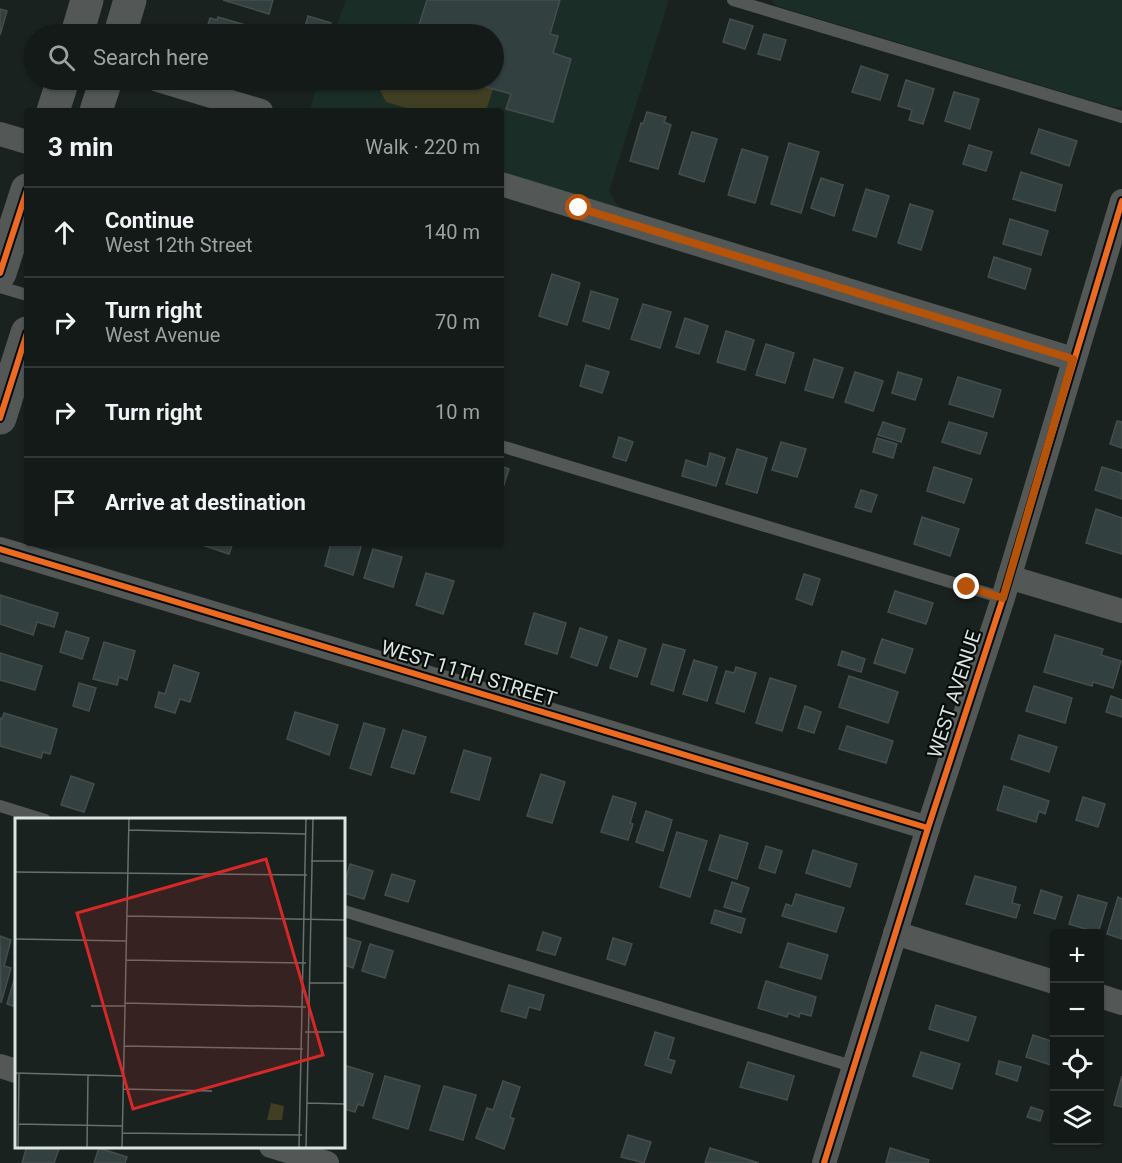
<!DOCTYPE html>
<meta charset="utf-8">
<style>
body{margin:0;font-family:Roboto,sans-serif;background:#212724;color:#f1f3f6}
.controls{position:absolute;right:18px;bottom:18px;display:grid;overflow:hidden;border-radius:6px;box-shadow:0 2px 4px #0004}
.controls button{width:54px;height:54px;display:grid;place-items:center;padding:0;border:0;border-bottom:2px solid #333836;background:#141a17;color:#f1f3f6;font:30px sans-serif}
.stop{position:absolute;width:18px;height:18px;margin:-14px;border:4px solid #b45309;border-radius:50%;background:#fff}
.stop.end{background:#b45309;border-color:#fff;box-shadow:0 2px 6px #0008}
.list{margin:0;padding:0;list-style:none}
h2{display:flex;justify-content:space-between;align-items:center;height:78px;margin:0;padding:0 24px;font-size:26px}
h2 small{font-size:20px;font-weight:400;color:#9da1a1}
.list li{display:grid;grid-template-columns:39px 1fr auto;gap:18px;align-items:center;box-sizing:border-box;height:90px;padding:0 24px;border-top:2px solid #333836}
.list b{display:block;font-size:22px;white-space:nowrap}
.list p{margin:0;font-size:20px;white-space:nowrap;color:#9da1a1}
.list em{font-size:20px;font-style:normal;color:#9da1a1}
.icon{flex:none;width:33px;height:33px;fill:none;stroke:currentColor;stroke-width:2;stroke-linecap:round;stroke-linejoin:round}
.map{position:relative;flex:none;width:1122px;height:1163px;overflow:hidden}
.search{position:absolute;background:#141a17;box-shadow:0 2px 4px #0004;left:24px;top:24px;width:480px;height:66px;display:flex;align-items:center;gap:15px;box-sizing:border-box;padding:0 21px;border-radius:33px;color:#9da1a1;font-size:22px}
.panel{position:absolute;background:#141a17;box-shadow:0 2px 4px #0004;left:24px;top:108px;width:480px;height:438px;border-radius:6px}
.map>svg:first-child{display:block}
</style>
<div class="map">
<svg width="1122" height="1163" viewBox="0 0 1122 1163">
<rect width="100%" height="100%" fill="#1a221f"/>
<g fill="#1a2e27">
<polygon points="346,0 669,0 609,191 615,202 621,208 501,173 501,111 305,111 310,108 320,80 494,80 494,34 334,34"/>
<polygon points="771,0 1122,0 1122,107 1113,107 777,6"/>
</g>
<polygon fill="#403f24" points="387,80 470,80 469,82 493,89 486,111 416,111 386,102 380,90"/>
<g fill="#32403f" stroke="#464d4c" stroke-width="1.5">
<polygon points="223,0 273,0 269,14"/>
<polygon points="427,0 560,0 550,34 558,36 553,53 571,59 553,122 506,109 511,94 469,82 470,80 494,80 494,34 416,34"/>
<polygon points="0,9 7,11 0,35"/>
<polygon points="308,16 331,23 327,34 303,34"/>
<polygon points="218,17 256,28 255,32 266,34 205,34 210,18 217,20"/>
<polygon points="730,19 753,26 745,49 723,42"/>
<polygon points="764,34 786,40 780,60 758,54"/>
<polygon points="861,66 888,75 880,100 852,92"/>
<polygon points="906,80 934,89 923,124 909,120 912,110 898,106"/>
<polygon points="954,92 979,99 970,129 945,121"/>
<polygon points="647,112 666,117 664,122 671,125 658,169 630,161 641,123 643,124"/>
<polygon points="1039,129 1077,141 1069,166 1031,153"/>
<polygon points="692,132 717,139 704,182 679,174"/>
<polygon points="789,143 819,152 801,213 771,204"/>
<polygon points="969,145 992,152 986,171 963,164"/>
<polygon points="742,149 768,157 755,203 728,195"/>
<polygon points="1021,172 1062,185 1055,211 1013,199"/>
<polygon points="821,178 843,185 834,216 811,208"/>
<polygon points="866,189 889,196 876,237 853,230"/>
<polygon points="910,204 933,211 921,250 898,243"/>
<polygon points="1010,219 1048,231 1041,255 1003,244"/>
<polygon points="994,257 1031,269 1025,289 988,277"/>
<polygon points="552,274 580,283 567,325 539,316"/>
<polygon points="591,291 618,299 609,329 583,321"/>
<polygon points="643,304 671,312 660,348 631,339"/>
<polygon points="685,318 708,326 699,354 676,347"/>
<polygon points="726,331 754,340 745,370 717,362"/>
<polygon points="766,344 794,353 785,383 756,375"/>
<polygon points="814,359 843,368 833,398 805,390"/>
<polygon points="586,365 609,372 602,393 580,386"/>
<polygon points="855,372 883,381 873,411 845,402"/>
<polygon points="898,372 922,379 915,400 892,393"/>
<polygon points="958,377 1001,390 993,417 949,404"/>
<polygon points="1117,421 1122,422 1122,448 1110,444"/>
<polygon points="883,422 905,429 901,442 878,435"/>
<polygon points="949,422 987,433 980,454 942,442"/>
<polygon points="619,437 633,442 626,461 613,457"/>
<polygon points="877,438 897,444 893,458 873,452"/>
<polygon points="781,442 806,449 797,477 772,470"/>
<polygon points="737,449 767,458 757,493 726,484"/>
<polygon points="710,453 725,458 716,486 682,476 686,460 707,467"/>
<polygon points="501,466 509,469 503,488 501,487"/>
<polygon points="934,467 972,479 964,503 927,491"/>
<polygon points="1102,467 1122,473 1122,499 1095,490"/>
<polygon points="861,490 877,495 871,512 855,507"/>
<polygon points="1096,509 1122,518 1122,554 1086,543"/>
<polygon points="922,517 959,529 950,556 914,544"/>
<polygon points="202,543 233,543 229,554 202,545"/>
<polygon points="331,543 362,543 353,575 325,566"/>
<polygon points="373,549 402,557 393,587 364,578"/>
<polygon points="426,573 454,581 443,614 416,605"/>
<polygon points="804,574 820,579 812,605 796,599"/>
<polygon points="895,591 933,603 926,624 888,612"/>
<polygon points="0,595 58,613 54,627 37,622 33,635 0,624"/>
<polygon points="534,613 566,623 557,654 525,644"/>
<polygon points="580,628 607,637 597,666 571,657"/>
<polygon points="66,631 89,638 82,659 60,652"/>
<polygon points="1055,635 1103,649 1101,655 1121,661 1113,688 1093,682 1092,686 1044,672"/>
<polygon points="882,639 913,649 905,673 874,663"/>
<polygon points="619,640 646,649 637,677 610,668"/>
<polygon points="104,642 135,651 127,680 119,677 117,685 93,679"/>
<polygon points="663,644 685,650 673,691 651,684"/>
<polygon points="842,651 865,659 861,672 838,665"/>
<polygon points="0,653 42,666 35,690 0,680"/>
<polygon points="694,660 717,667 707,701 683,694"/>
<polygon points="174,665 199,673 190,702 180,699 175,713 155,707 159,692 165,694"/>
<polygon points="736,667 756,673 744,712 716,703 726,671 734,673"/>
<polygon points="849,676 898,692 888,723 839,707"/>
<polygon points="770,678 796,686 782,731 756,723"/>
<polygon points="79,683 96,688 89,711 73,706"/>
<polygon points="1034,686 1072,698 1065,723 1026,711"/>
<polygon points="1111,696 1122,700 1122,717 1106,712"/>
<polygon points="805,706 821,712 814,733 798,728"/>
<polygon points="295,712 338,725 329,755 287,739"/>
<polygon points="4,713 57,729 50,754 43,752 41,758 0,746 0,718 2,719"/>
<polygon points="364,723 385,729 371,775 350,768"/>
<polygon points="847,726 893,741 886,763 839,749"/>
<polygon points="403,730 426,737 414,774 391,767"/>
<polygon points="1019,735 1057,747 1049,772 1011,759"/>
<polygon points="464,750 491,758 479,800 451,792"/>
<polygon points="541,774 565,782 552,823 527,816"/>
<polygon points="71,776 94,784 84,812 61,805"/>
<polygon points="1004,786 1049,801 1045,814 1039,811 1036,822 997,810"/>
<polygon points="613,796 636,803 630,823 633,824 628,840 601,832"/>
<polygon points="1083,797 1105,804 1098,827 1076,820"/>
<polygon points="646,811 672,820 663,851 636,842"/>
<polygon points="677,832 707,841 690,897 660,887"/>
<polygon points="720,835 748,843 737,879 709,870"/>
<polygon points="766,846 782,851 775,873 759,868"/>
<polygon points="813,850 857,864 850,887 806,873"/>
<polygon points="350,864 373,871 364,899 344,893 344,885"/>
<polygon points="392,874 415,881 408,902 385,895"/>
<polygon points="975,876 1016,887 1012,903 1020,905 1016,918 966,904"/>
<polygon points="732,882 749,888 741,912 724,907"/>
<polygon points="1041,890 1062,897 1055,919 1034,913"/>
<polygon points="796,894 844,908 836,932 782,916 786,904 792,906"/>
<polygon points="1078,895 1107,903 1098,933 1069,924"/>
<polygon points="1118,897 1122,899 1122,939 1107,934"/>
<polygon points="715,910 745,919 741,933 711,923"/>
<polygon points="543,932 561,938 555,955 537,950"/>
<polygon points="0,936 11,940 4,966 11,968 1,1003"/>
<polygon points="344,937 361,942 353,968 344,965"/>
<polygon points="613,938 632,944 625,965 607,959"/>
<polygon points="788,943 828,955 821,979 780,967"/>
<polygon points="370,944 393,951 385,978 362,971"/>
<polygon points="16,973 16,1007 7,1004"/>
<polygon points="766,981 816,997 811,1016 800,1013 799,1017 788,1013 787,1017 758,1008"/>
<polygon points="509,985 544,995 540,1010 529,1007 526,1018 501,1011"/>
<polygon points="936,1005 976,1017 968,1041 929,1029"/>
<polygon points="655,1032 674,1038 668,1059 675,1061 671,1073 645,1065"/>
<polygon points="1033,1035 1054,1042 1054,1066 1026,1057"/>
<polygon points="921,1052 960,1064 952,1089 913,1076"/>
<polygon points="999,1061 1021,1067 1017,1081 996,1074"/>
<polygon points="748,1062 794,1076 787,1100 740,1087"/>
<polygon points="344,1065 373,1074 363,1106 358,1104 355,1112 344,1109"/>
<polygon points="385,1076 420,1086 408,1129 373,1118"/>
<polygon points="1122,1076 1122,1107 1114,1105"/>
<polygon points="503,1081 520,1087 510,1117 514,1119 504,1149 476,1138 487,1108 493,1110"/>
<polygon points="444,1086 476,1095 463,1140 430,1130"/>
<polygon points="1031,1107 1043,1111 1040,1121 1027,1117"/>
<polygon points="628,1135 651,1142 644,1163 621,1157"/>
<polygon points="27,1146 60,1146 54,1163 22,1163"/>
<polygon points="99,1148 127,1157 125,1163 94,1163"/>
<polygon points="710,1148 759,1163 705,1163"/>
<polygon points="890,1148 929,1160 928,1163 886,1163"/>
</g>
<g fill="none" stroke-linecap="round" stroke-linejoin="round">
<g stroke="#535856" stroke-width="12">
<polyline points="733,0 1122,117"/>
<polyline points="0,287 27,295"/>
<polyline points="501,446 1003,598"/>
<polyline points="0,806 45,820"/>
<polyline points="344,911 855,1067"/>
</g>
<g stroke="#535856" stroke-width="24">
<polyline points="158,80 261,111"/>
<polyline points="0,134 27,142"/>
<polyline points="501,184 1073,359"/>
<polyline points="0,549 928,828"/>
<polyline points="1009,577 1122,611"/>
<polyline points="895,933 1054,982"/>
<polyline points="1100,996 1122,1003"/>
<polyline points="0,1066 16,1071"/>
<polyline points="271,1146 327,1163"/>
<polyline points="824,1163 928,828 1003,598 1122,201"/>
</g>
<g stroke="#535856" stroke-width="33">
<polyline points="77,34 87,0"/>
<polyline points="120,34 130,0"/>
<polyline points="53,111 63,80"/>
<polyline points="96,111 106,80"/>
<polyline points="0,273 27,190"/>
<polyline points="0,418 27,333"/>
</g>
<g stroke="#070d0a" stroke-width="10">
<g id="cycleway">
<polyline points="0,273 27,190"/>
<polyline points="0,418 27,333"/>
<polyline points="0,549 928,828"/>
<polyline points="824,1163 928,828 1003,598 1122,201"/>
</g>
</g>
<use href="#cycleway" stroke="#ed6a23" stroke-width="6"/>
</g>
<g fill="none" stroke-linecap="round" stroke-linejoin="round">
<polyline stroke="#b45309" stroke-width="8" points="579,208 1073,359 1003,598 967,587"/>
</g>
<g text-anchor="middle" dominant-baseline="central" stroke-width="4.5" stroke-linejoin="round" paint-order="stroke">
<g font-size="20" fill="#dce5e1" stroke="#070d0a">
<text transform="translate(469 673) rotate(17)">WEST 11TH STREET</text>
<text transform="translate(954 694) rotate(-72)">WEST AVENUE</text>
</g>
</g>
<g transform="translate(15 818)">
<rect width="330" height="330" fill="#1a221f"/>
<path d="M 256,285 L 269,288 L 267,302 L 252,302 Z" fill="#403f24"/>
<path fill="none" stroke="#68706d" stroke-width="1.5" d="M 114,12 L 290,16M 296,43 L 330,43M 0,54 L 292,57M 112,98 L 330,102M 0,121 L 112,123M 111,142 L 291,145M 295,165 L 330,165M 110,185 L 291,189M 76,188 L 110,188M 290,214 L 330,214M 109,228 L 288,231M 0,255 L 109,258M 108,271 L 197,273M 292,285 L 330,286M 3,306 L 108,308M 108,315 L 287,317M 3,330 L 4,256M 72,330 L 73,257M 107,330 L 114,0M 284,330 L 291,0M 291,330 L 298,0"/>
<path fill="#d62828" fill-opacity="0.15" stroke="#d62828" stroke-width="3" d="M 251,41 L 308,237 L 118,291 L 62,95 Z"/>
<rect width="330" height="330" fill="none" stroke="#dce5e1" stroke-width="3"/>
</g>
</svg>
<div class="controls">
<button>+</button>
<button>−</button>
<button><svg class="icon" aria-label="locate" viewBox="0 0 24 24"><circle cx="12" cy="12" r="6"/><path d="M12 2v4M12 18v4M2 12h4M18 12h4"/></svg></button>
<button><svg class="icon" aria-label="layers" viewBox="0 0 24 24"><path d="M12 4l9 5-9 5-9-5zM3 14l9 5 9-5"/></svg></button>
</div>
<div class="stop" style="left:579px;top:208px"></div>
<div class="stop end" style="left:967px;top:587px"></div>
<div class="search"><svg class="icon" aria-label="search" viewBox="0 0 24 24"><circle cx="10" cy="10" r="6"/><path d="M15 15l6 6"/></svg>Search here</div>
<section class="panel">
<h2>3 min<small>Walk · 220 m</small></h2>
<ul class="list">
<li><svg class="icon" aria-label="ahead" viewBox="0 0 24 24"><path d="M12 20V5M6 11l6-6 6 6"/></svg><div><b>Continue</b><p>West 12th Street</p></div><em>140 m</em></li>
<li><svg class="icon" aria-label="right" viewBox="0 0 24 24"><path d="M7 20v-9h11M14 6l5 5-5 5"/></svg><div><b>Turn right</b><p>West Avenue</p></div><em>70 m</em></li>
<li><svg class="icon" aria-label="right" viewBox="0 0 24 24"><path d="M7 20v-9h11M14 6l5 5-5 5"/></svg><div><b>Turn right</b></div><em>10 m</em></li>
<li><svg class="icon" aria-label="arrive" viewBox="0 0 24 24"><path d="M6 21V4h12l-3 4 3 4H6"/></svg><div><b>Arrive at destination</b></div></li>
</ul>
</section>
</div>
